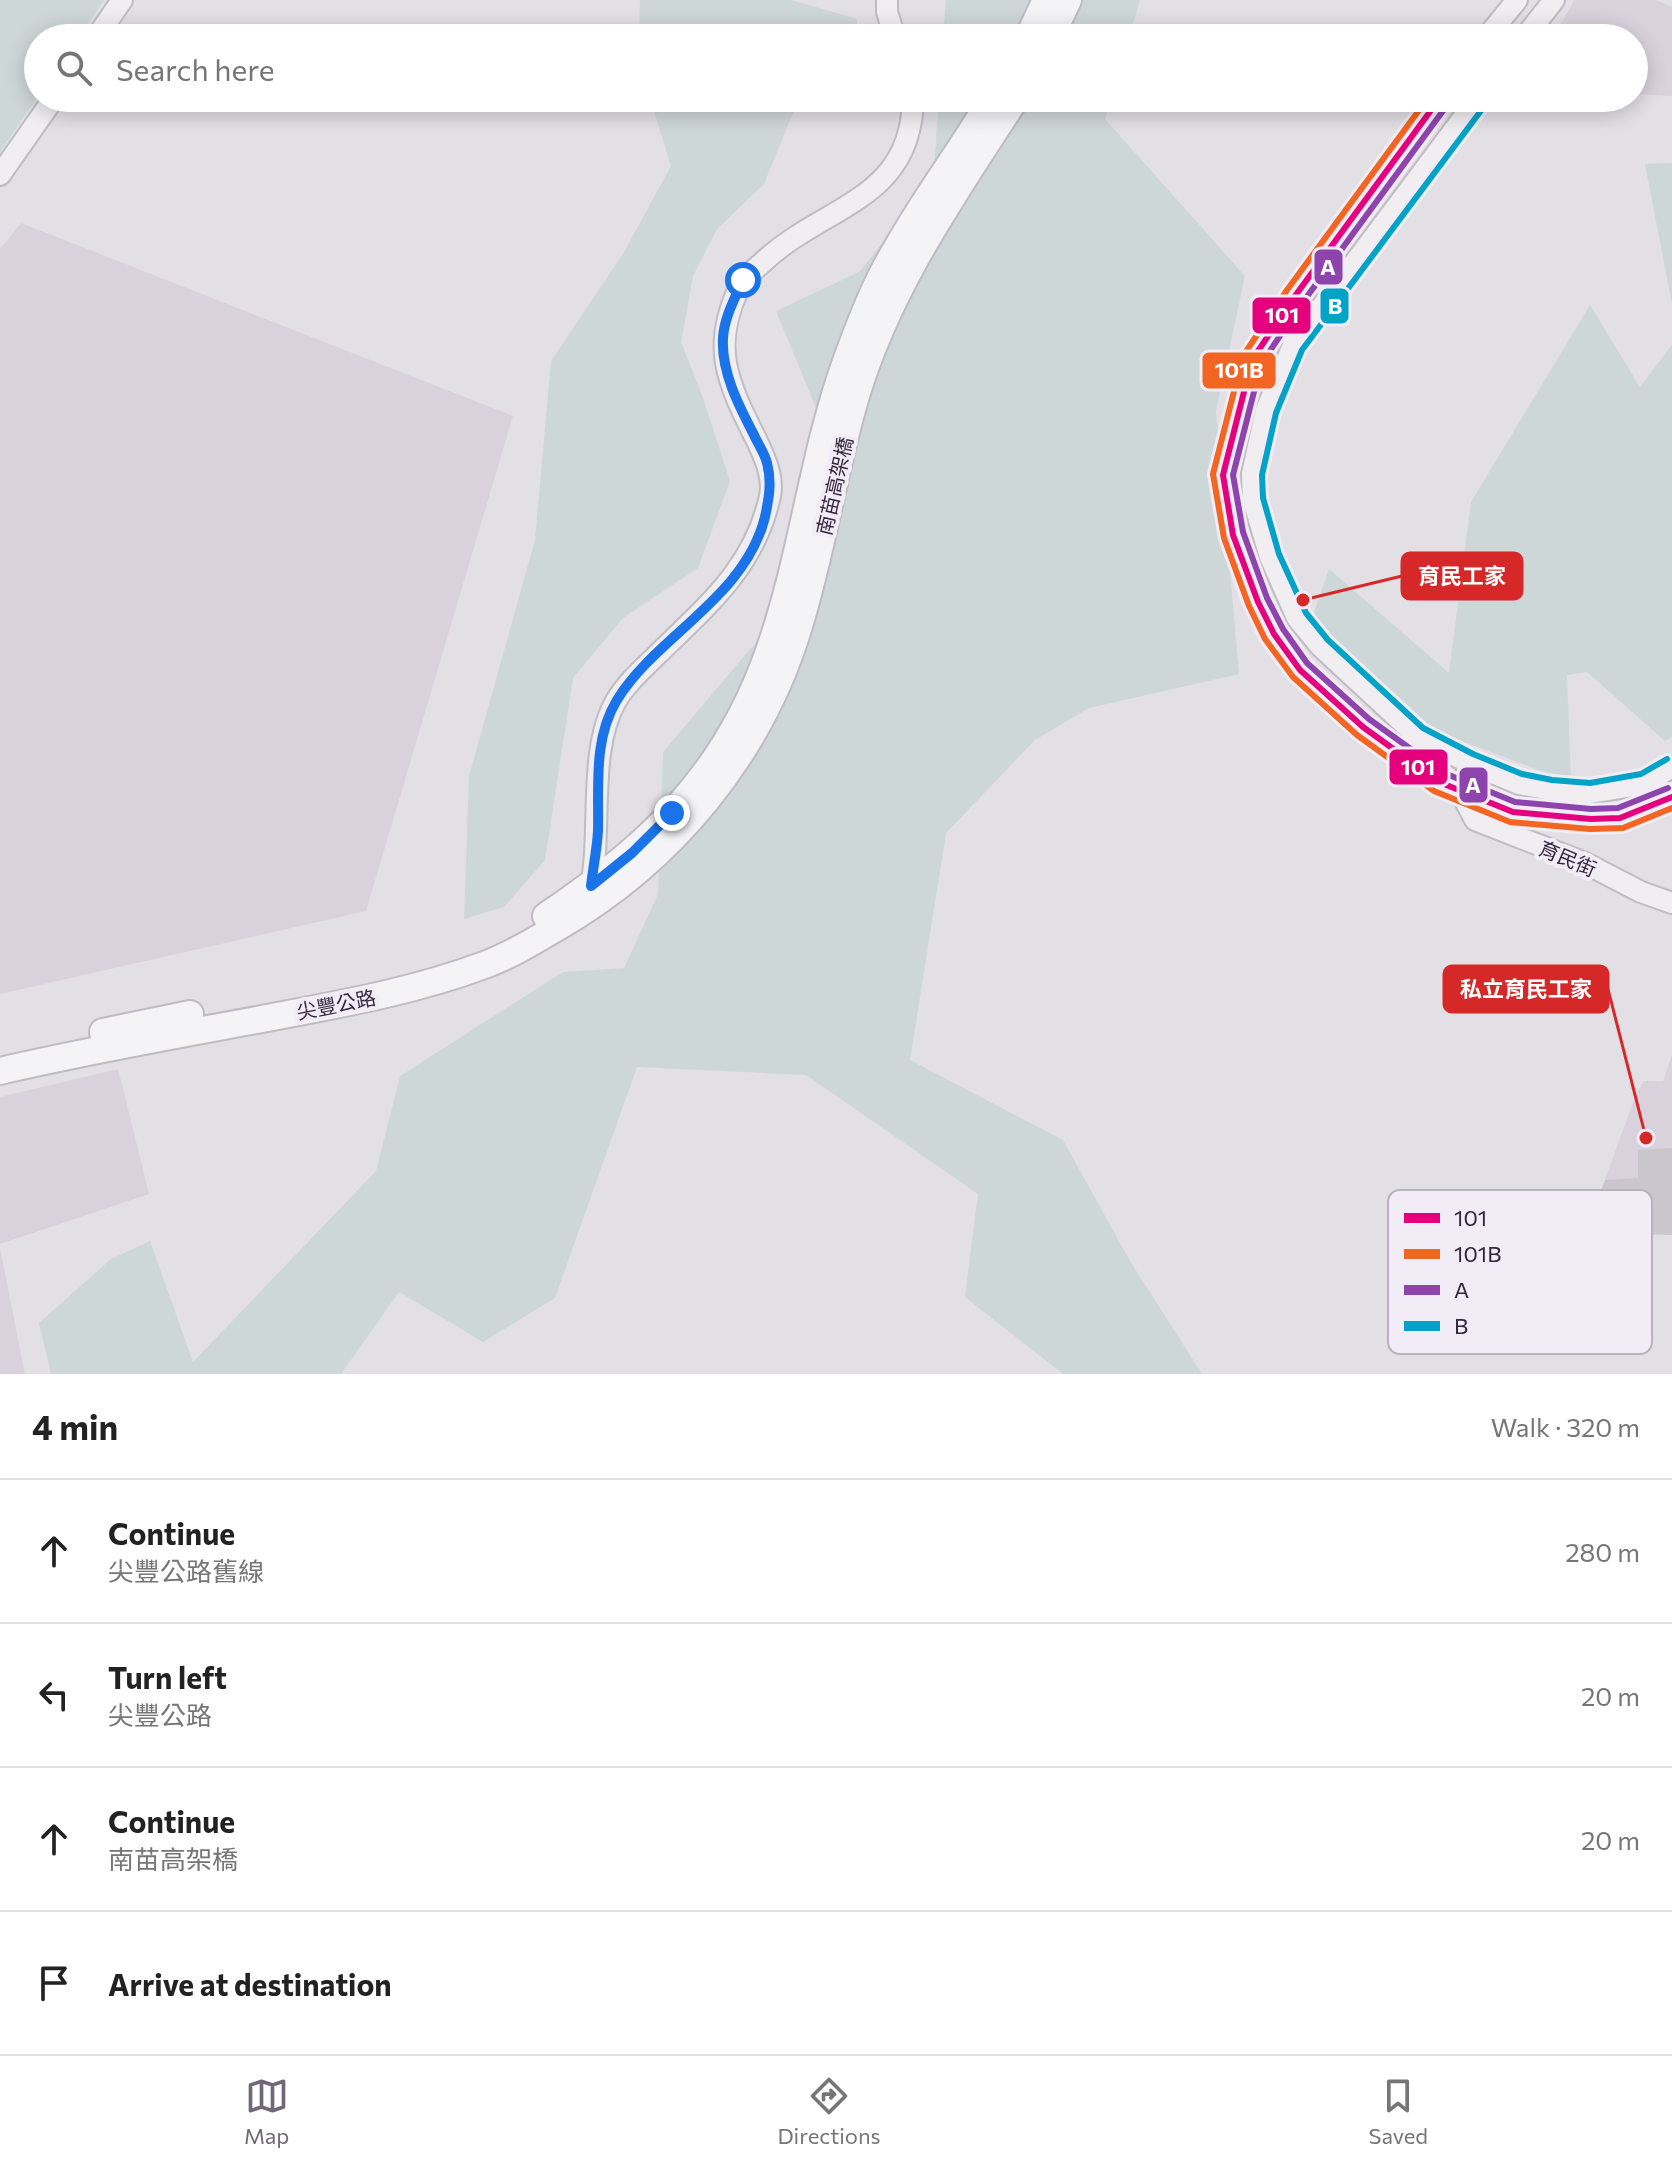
<!DOCTYPE html>
<meta charset="utf-8">
<style>
body{margin:0;font-family:Commissioner,"Noto Sans TC",sans-serif;background:#f2f2f2;color:#222}
.stop{position:absolute;width:24px;height:24px;margin:-18px;border:6px solid #1a73e8;border-radius:50%;background:#fff}
.stop.end{background:#1a73e8;border-color:#fff;box-shadow:0 2px 8px #0008}
.list{margin:0;padding:0;list-style:none}
h2{display:flex;justify-content:space-between;align-items:center;height:104px;margin:0;padding:0 32px;font-size:34px}
h2 small{font-size:26px;font-weight:400;color:#767676}
.list li{display:grid;grid-template-columns:52px 1fr auto;gap:24px;align-items:center;box-sizing:border-box;height:144px;padding:0 32px;border-top:2px solid #e0e0e0}
.list b{display:block;font-size:30px;white-space:nowrap}
.list p{margin:0;font-size:26px;white-space:nowrap;color:#767676}
.list em{font-size:26px;font-style:normal;color:#767676}
.icon{flex:none;width:44px;height:44px;fill:none;stroke:currentColor;stroke-width:2;stroke-linecap:round;stroke-linejoin:round}
.map{position:relative;flex:none;width:1672px;height:1374px;overflow:hidden}
.search{position:absolute;background:#fff;box-shadow:0 4px 20px #0003;left:24px;right:24px;top:24px;height:88px;display:flex;align-items:center;gap:20px;box-sizing:border-box;padding:0 28px;border-radius:44px;color:#767676;font-size:30px}
.sheet{height:680px;background:#fff}
nav{display:flex;justify-content:space-around;align-items:center;box-sizing:border-box;height:112px;border-top:2px solid #e0e0e0;background:#fff;font-size:22px;color:#767676}
nav a{display:grid;justify-items:center;gap:4px}
nav .on{color:#726778}
.map>svg:first-child{display:block}
</style>
<div class="map">
<svg width="1672" height="1374" viewBox="0 0 1672 1374">
<rect width="100%" height="100%" fill="#e2dfe5"/>
<g fill="#d9d2dd">
<polygon points="1574,0 1656,0 1672,7 1672,96 1634,94 1634,38 1593,38 1560,26"/>
<polygon points="21,223 513,416 366,911 0,994 0,249"/>
<polygon points="1672,1055 1672,1235 1586,1232 1635,1097 1644,1081 1663,1081"/>
<polygon points="118,1069 149,1194 0,1244 0,1097"/>
<polygon points="0,1248 25,1374 0,1374"/>
</g>
<g fill="#ced7d7">
<polygon points="0,0 104,0 78,38 38,38 38,96 0,152"/>
<polygon points="640,0 791,0 857,19 857,38 639,38"/>
<polygon points="946,0 1140,0 1129,38 943,38"/>
<polygon points="650,98 799,98 764,184 717,229 693,276 681,342 702,395 730,481 698,568 623,618 573,678 545,860 504,907 464,919 469,776 535,540 551,361 624,252 671,166"/>
<polygon points="939,98 1111,98 1105,119 1245,276 1216,411 1239,674 1089,708 1035,740 946,833 910,1060 1063,1140 1130,1261 1202,1374 1063,1374 965,1297 978,1194 806,1075 637,1067 555,1298 483,1342 399,1292 341,1374 51,1374 39,1323 111,1259 150,1241 193,1362 376,1171 400,1076 563,972 624,968 658,894 663,752 785,608 828,437 776,311 859,272 933,183"/>
<polygon points="1672,163 1672,304 1645,164"/>
<polygon points="1590,305 1640,387 1672,345 1672,737 1665,741 1587,672 1567,675 1571,782 1432,730 1312,618 1329,569 1449,673 1471,502"/>
</g>
<polygon fill="#cbc6cd" points="1672,1148 1672,1235 1586,1232 1605,1180 1638,1178 1638,1150"/>
<g fill="none" stroke-linecap="round" stroke-linejoin="round">
<g stroke="#bfbcc2" stroke-width="24">
<g id="minor">
<polyline points="887,0 887,12 895,38"/>
<polyline points="96,38 122,0"/>
<polyline points="1486,38 1517,0"/>
<polyline points="1524,38 1554,0"/>
<polyline points="1440,98 1295,296 1252,360 1223,475 1233,535 1258,602 1274,634 1300,670 1363,727 1439,782 1513,812 1591,819 1620,818 1672,797"/>
<polyline points="1478,98 1293,345 1266,410 1252,474 1253,500 1270,557 1297,618 1321,647 1417,736 1469,763 1519,784 1551,790 1590,793 1645,784 1672,767"/>
<polyline points="0,175 54,98"/>
<polyline points="1469,763 1461,793 1475,820 1585,863 1641,892 1672,903"/>
<path d="M 590,892 C 603,833 587,751 616,701 C 627,682 645,667 660,652 C 709,604 755,566 770,496 C 774,476 764,456 756,439 C 727,381 710,346 741,284 C 746,276 755,269 762,263 C 822,205 912,202 913,98"/>
</g>
</g>
<g stroke="#bfbbc3" stroke-width="30">
<g id="major">
<polyline points="1028,38 1046,0"/>
<polyline points="1050,38 1068,0"/>
<path d="M 546,916 C 650,846 725,775 768,654 C 803,557 812,453 848,356 C 862,318 877,280 898,246 C 927,195 963,148 992,98"/>
<polyline points="103,1032 190,1014"/>
<path d="M 0,1071 C 94,1049 189,1033 283,1015 C 352,1002 421,989 487,964 C 511,955 534,941 556,928 C 672,861 760,755 799,626 C 822,551 833,474 855,399 C 888,287 954,194 1016,98"/>
</g>
</g>
<use href="#minor" stroke="#f0eef1" stroke-width="20"/>
<use href="#major" stroke="#f4f3f5" stroke-width="26"/>
<g stroke="#f1ecf5" stroke-width="12">
<polyline id="bus-1" points="1440,98 1295,296 1252,360 1223,475 1233,535 1258,602 1274,634 1300,670 1363,727 1439,782 1513,812 1591,819 1620,818 1672,797"/>
</g>
<g stroke="#f1ecf5" stroke-width="12">
<polyline id="bus-2" points="1428,98 1287,290 1243,356 1213,474 1224,538 1249,606 1265,639 1293,677 1357,735 1434,791 1510,822 1590,829 1623,828 1672,808"/>
</g>
<g stroke="#f1ecf5" stroke-width="12">
<polyline id="bus-3" points="1448,104 1303,302 1261,364 1233,475 1243,532 1267,598 1283,629 1307,663 1369,719 1444,773 1515,802 1591,809 1618,808 1668,788"/>
</g>
<g stroke="#f1ecf5" stroke-width="12">
<polyline id="bus-4" points="1486,104 1302,350 1276,413 1262,475 1263,498 1279,554 1306,613 1328,640 1423,728 1473,754 1522,774 1552,780 1590,783 1641,774 1667,759"/>
</g>
<use href="#bus-1" stroke="#e5007d" stroke-width="6"/>
<use href="#bus-2" stroke="#f26522" stroke-width="6"/>
<use href="#bus-3" stroke="#8e44ad" stroke-width="6"/>
<use href="#bus-4" stroke="#03a2c7" stroke-width="6"/>
</g>
<g fill="none" stroke-linecap="round" stroke-linejoin="round">
<path stroke="#1a73e8" stroke-width="10" d="M 672,813 L 632,853 L 591,886 C 593,868 597,849 598,831 C 599,787 593,739 617,700 C 656,636 745,598 765,517 C 769,498 772,482 767,463 C 765,454 758,444 754,435 C 739,406 721,372 723,338 C 724,318 735,298 743,280"/>
</g>
<g text-anchor="middle" dominant-baseline="central" stroke-width="8" stroke-linejoin="round" paint-order="stroke">
<g font-size="20" fill="#35263e" stroke="#f1ecf5">
<text transform="translate(834 486) rotate(-77)">南苗高架橋</text>
<text transform="translate(1568 858) rotate(23)">育民街</text>
<text transform="translate(336 1004) rotate(-11)">尖豐公路</text>
</g>
</g>
<rect x="1388" y="1190" width="264" height="164" rx="12" fill="#f1ecf5" stroke="#b9b1be" stroke-width="2"/>
<rect x="1404" y="1213" width="36" height="10" fill="#e5007d"/>
<rect x="1404" y="1249" width="36" height="10" fill="#f26522"/>
<rect x="1404" y="1285" width="36" height="10" fill="#8e44ad"/>
<rect x="1404" y="1321" width="36" height="10" fill="#03a2c7"/>
<g font-size="22" fill="#35263e">
<text x="1454" y="1226">101</text>
<text x="1454" y="1262">101B</text>
<text x="1454" y="1298">A</text>
<text x="1454" y="1334">B</text>
</g>
<path fill="none" stroke="#d62828" stroke-width="3" d="M1303 600L1402 576M1646 1138L1608 989"/>
<g fill="#d62828" stroke="#f1ecf5" stroke-width="3">
<circle cx="1303" cy="600" r="8"/>
<circle cx="1646" cy="1138" r="8"/>
</g>
<g fill="#d62828" stroke="#d62828" stroke-width="3">
<rect x="1402" y="553" width="120" height="46" rx="8"/>
<rect x="1444" y="966" width="164" height="46" rx="8"/>
</g>
<g font-size="22" text-anchor="middle" font-weight="bold" fill="#fff">
<text x="1462" y="584">育民工家</text>
<text x="1526" y="997">私立育民工家</text>
</g>
<g stroke="#f1ecf5" stroke-width="3">
<rect x="1313" y="248" width="31" height="38" rx="8" fill="#8e44ad"/>
<rect x="1319" y="287" width="31" height="38" rx="8" fill="#03a2c7"/>
<rect x="1251" y="296" width="61" height="39" rx="8" fill="#e5007d"/>
<rect x="1201" y="351" width="76" height="39" rx="8" fill="#f26522"/>
<rect x="1388" y="748" width="61" height="38" rx="8" fill="#e5007d"/>
<rect x="1458" y="766" width="31" height="38" rx="8" fill="#8e44ad"/>
</g>
<g font-size="22" text-anchor="middle" font-weight="bold" fill="#fff">
<text x="1328" y="275">A</text>
<text x="1335" y="314">B</text>
<text x="1282" y="323">101</text>
<text x="1239" y="378">101B</text>
<text x="1418" y="775">101</text>
<text x="1473" y="793">A</text>
</g>
</svg>
<div class="stop" style="left:743px;top:280px"></div>
<div class="stop end" style="left:672px;top:813px"></div>
<div class="search"><svg class="icon" aria-label="search" viewBox="0 0 24 24"><circle cx="10" cy="10" r="6"/><path d="M15 15l6 6"/></svg>Search here</div>
</div>
<section class="sheet">
<h2>4 min<small>Walk · 320 m</small></h2>
<ul class="list">
<li><svg class="icon" aria-label="ahead" viewBox="0 0 24 24"><path d="M12 20V5M6 11l6-6 6 6"/></svg><div><b>Continue</b><p>尖豐公路舊線</p></div><em>280 m</em></li>
<li><svg class="icon" aria-label="left" viewBox="0 0 24 24"><path d="M17 20v-9H6M10 6l-5 5 5 5"/></svg><div><b>Turn left</b><p>尖豐公路</p></div><em>20 m</em></li>
<li><svg class="icon" aria-label="ahead" viewBox="0 0 24 24"><path d="M12 20V5M6 11l6-6 6 6"/></svg><div><b>Continue</b><p>南苗高架橋</p></div><em>20 m</em></li>
<li><svg class="icon" aria-label="arrive" viewBox="0 0 24 24"><path d="M6 21V4h12l-3 4 3 4H6"/></svg><div><b>Arrive at destination</b></div></li>
</ul>
</section>
<nav>
<a class="on"><svg class="icon" aria-label="map" viewBox="0 0 24 24"><path d="M3 6l6-2 6 2 6-2v14l-6 2-6-2-6 2zM9 4v14M15 6v14"/></svg>Map</a>
<a><svg class="icon" aria-label="directions" viewBox="0 0 24 24"><path d="M12 3l9 9-9 9-9-9zM9 14v-3h6M13 9l2 2-2 2"/></svg>Directions</a>
<a><svg class="icon" aria-label="saved" viewBox="0 0 24 24"><path d="M7 4h10v16l-5-4-5 4z"/></svg>Saved</a>
</nav>
